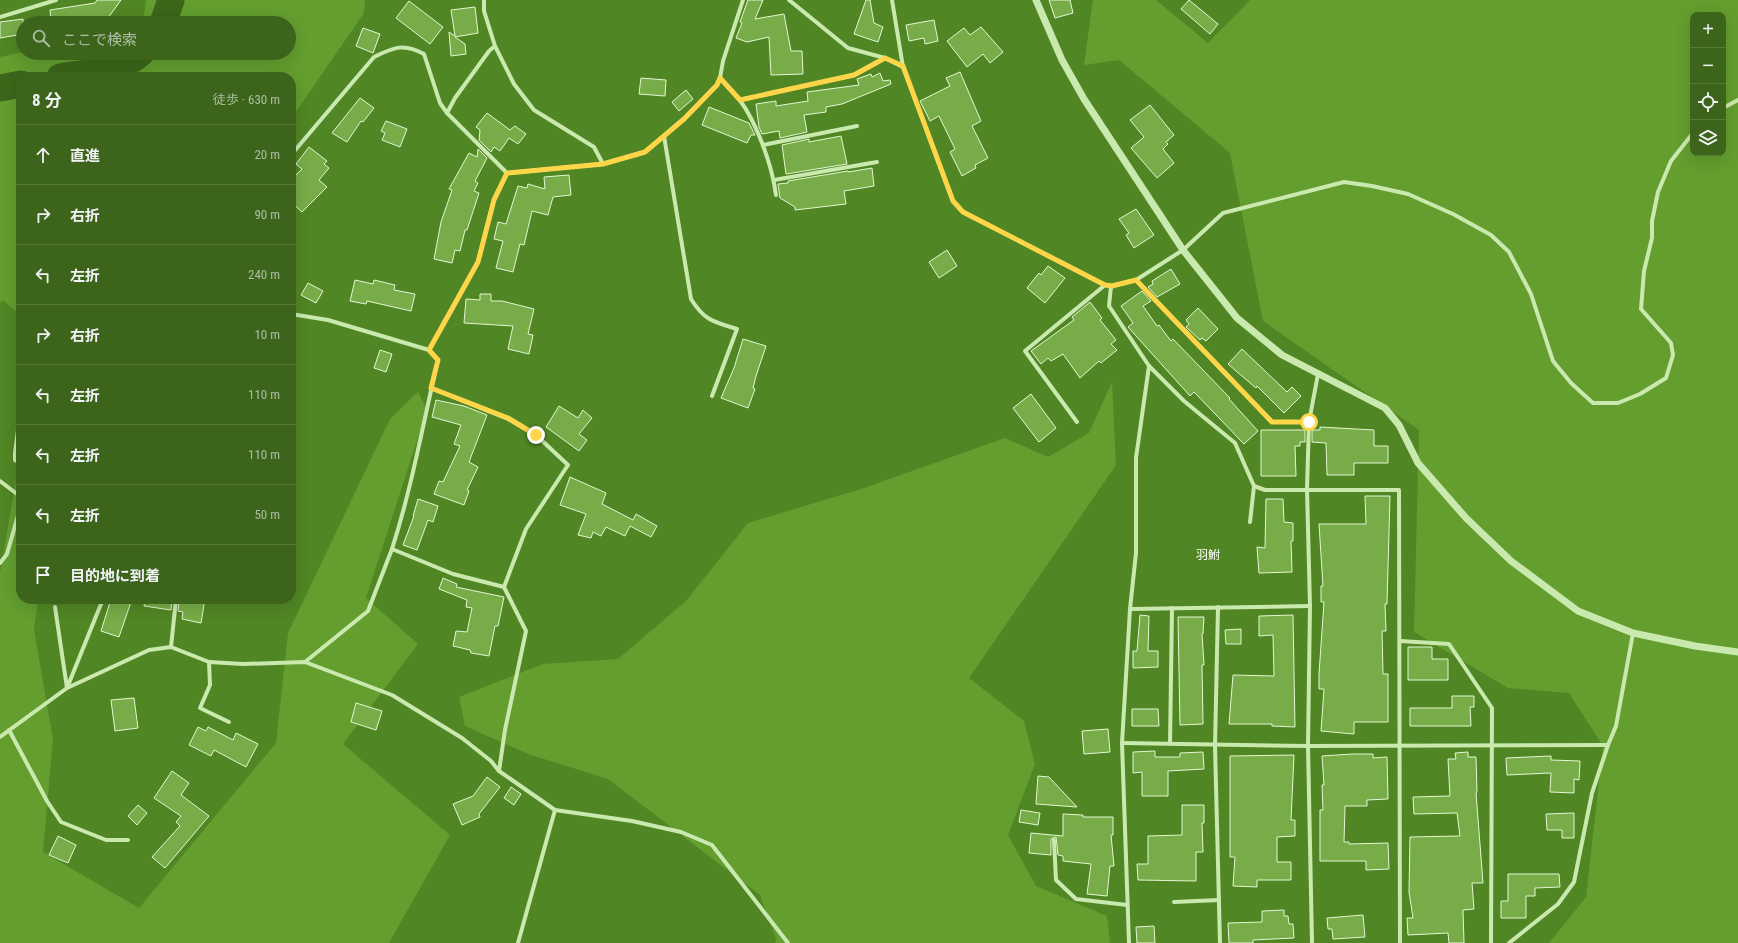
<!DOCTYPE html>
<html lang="ja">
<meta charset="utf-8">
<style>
body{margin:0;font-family:"Roboto Condensed","Noto Sans JP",sans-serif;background:#446a24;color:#f1f3f6}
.controls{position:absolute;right:12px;top:12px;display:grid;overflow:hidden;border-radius:8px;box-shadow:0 4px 16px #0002}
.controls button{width:36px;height:36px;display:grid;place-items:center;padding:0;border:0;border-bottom:1px solid #56783a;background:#3d641b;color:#f1f3f6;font:20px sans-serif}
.stop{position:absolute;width:12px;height:12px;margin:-9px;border:3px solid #ffd54a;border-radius:50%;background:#fff}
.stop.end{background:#ffd54a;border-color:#fff;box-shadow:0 1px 4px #0008}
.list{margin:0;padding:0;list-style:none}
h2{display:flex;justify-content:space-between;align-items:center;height:52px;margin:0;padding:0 16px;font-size:17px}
h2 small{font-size:13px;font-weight:400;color:#adbda3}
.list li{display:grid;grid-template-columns:26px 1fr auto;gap:12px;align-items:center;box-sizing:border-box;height:60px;padding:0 16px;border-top:1px solid #56783a}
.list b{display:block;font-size:15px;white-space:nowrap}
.list em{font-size:13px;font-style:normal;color:#adbda3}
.icon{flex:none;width:22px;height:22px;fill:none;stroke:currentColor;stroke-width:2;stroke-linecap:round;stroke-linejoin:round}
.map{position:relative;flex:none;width:1738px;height:943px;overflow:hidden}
.search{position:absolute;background:#3d641b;box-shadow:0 4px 16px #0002;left:16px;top:16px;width:280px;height:44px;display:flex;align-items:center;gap:10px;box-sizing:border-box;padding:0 14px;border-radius:22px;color:#adbda3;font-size:15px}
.panel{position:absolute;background:#3d641b;box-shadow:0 4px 16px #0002;left:16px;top:72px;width:280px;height:532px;border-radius:16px}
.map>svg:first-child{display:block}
</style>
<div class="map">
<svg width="1738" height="943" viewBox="0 0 1738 943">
<rect width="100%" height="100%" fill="#518624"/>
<g fill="#639e2f" fill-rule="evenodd">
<polygon points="146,0 365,0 364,13 291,119 291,77 21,77 21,316 3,300 0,303 0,57 23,52 289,53 289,23 143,23"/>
<path d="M 1093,0 L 1156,0 L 1208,43 L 1250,0 L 1738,0 L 1738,943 L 1549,943 L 1586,897 L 1603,746 L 1569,693 L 1508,688 L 1414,632 L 1419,430 L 1263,321 L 1230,153 L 1119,60 L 1084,65 ZM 1693,15 L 1723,15 L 1723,153 L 1693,153 Z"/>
<polygon points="1112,382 1116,465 969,678 1024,721 1035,764 1008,835 1036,886 1107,916 1110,943 775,943 776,939 760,895 608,779 528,754 465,726 459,697 543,664 618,659 686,601 748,523 861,489 1005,438 1048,457 1089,433"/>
<polygon points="418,392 427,410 366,598 418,644 343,744 450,835 389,943 0,943 0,573 21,452 21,599 38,599 34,630 53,739 43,852 139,908 276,743 288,633 390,419"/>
</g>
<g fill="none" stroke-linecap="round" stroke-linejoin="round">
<g stroke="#3c6619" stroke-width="27">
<polyline points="163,23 171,0"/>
<path d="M 60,77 C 88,72 119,73 141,53"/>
<polyline points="0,88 21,84"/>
</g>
</g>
<g fill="#77ac48" stroke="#e4f7d3">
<polygon points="97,0 121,0 108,18 80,23 51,23 50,10 95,3"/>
<polygon points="748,0 763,0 755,19 784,14 791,51 802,51 803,74 771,75 769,37 747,42 736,38 742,23 740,22"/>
<polygon points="866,0 870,0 874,23 883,27 878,42 854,34"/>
<polygon points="1049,0 1070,0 1073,13 1055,18"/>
<polygon points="1189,0 1218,24 1210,34 1181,9"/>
<polygon points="409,1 443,27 430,44 396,18"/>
<polygon points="475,7 478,33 455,37 465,44 466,54 451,56 449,32 455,36 451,10"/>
<polygon points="23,19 23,34 0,38 0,22"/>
<polygon points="934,20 938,41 925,44 924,38 909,41 906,25"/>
<polygon points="981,27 1003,52 990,63 983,54 967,67 947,41 964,28 970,35"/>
<polygon points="363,28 380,34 373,53 356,46"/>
<polygon points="960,72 981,121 972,126 988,158 975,165 976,168 962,176 950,152 955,149 939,116 930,121 920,101 950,86 946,78"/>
<polygon points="880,73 883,81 890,80 891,84 842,104 826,107 826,112 804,115 807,132 780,138 779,131 762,134 759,127 756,104 776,101 776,106 808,101 807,92 859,85 857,79 871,74 872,77"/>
<polygon points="641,78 666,80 665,96 639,94"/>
<polygon points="686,90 693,99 679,111 672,102"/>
<polygon points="360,98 374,108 363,122 361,121 347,142 332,133"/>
<polygon points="1150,105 1174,135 1166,142 1168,144 1163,149 1174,163 1157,178 1131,148 1144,137 1130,120"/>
<polygon points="709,107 749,123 755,135 751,135 747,143 702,125"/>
<polygon points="487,113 510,130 515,126 526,134 518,144 509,138 500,151 494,147 491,152 479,140 480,130 476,127"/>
<polygon points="386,121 407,129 400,147 382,140 385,133 381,131"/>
<polygon points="841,136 847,164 786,174 782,145 809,139 809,142"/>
<polygon points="309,147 327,161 324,164 329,168 319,180 327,187 302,212 291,202 291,180 302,169 296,164"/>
<polygon points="478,149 487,158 475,181 478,183 474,191 479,193 467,230 465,230 460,251 455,250 452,263 434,259 441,222 452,190 449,189 469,153 477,157"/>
<polygon points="872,168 874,186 844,191 846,204 795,210 795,207 780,198 778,184 788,183 788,181 848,171 848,172"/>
<polygon points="569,175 571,195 553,197 548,215 532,211 524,245 520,244 513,272 496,268 503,241 494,239 498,222 506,224 518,186 527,188 528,184 545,189 544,177"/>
<polygon points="1136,209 1154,235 1134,248 1126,235 1129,233 1119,219"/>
<polygon points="947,250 957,266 939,278 929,262"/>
<polygon points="1048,266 1065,278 1045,303 1027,288 1039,273 1041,275"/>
<polygon points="1171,269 1180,284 1157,297 1148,287 1153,284 1152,281"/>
<polygon points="355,280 373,284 374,280 395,285 394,290 415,294 411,311 367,301 366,304 350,301"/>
<polygon points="308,283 323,291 316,303 301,295"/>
<polygon points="1142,291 1151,301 1143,306 1157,326 1159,325 1171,341 1173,339 1230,398 1229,399 1258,431 1244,444 1194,392 1190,396 1128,327 1133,323 1121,306"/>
<polygon points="480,294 491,294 491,301 502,301 534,309 528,334 533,335 529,354 508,349 513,326 464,323 466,299 480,300"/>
<polygon points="1090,302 1102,318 1100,320 1116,340 1111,344 1117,350 1101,363 1099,361 1080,378 1063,354 1051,361 1048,358 1041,364 1031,351 1074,320 1072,317"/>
<polygon points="1198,308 1218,329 1206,341 1202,338 1200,340 1186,327 1189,324 1186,320"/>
<polygon points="743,339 766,346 756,376 753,388 755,389 748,408 721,398 734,368"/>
<polygon points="1242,349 1287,392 1292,387 1301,396 1284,413 1257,386 1256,388 1228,364"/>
<polygon points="380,350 392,354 386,372 374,368"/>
<polygon points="1031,394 1056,428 1039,442 1013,408"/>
<polygon points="436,400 464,406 487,415 469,462 478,467 467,490 469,491 464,505 434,494 439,481 443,482 460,446 454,444 461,425 432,417"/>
<polygon points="559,406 578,418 583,410 592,418 579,434 587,440 579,451 546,427"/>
<polygon points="1320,427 1374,430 1374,446 1388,446 1388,463 1354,463 1354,475 1327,475 1326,443 1312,442 1312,430 1320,430"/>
<polygon points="1261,430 1305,430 1305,442 1300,442 1300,446 1295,446 1296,476 1261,476"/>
<polygon points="570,477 606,493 602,504 633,520 636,514 657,526 651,537 630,526 625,536 606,527 601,536 593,532 591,538 578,535 586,514 560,505"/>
<polygon points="1365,496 1390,496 1387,604 1385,604 1386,631 1382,631 1383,674 1388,674 1388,722 1354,722 1354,734 1321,731 1324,689 1319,689 1319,674 1324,602 1321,602 1321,586 1323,586 1319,524 1366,524"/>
<polygon points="418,499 438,506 433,522 428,520 417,550 403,545 414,516 413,516"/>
<polygon points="1266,499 1283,499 1284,522 1293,523 1293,541 1291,541 1292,572 1259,573 1257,547 1265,548"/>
<polygon points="443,578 457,584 456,587 504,597 498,626 495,626 489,656 471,653 470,650 453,646 456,631 467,632 472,608 466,607 467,600 439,589"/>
<polygon points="111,599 132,599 119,637 101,631"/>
<polygon points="145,599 172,599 171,610 144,606"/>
<polygon points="179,599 205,599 201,623 182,619 183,612 178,611"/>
<polygon points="1140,615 1149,616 1148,651 1158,651 1158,667 1133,668 1133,651 1137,651"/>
<polygon points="1293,615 1295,727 1272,726 1272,724 1229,724 1233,675 1274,676 1273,635 1259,636 1259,616"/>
<polygon points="1178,617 1204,617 1203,634 1202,634 1204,665 1202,665 1203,724 1180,725"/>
<polygon points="1241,629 1241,644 1226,644 1225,630"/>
<polygon points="1408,647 1432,647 1432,659 1448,659 1448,680 1408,680"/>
<polygon points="1452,696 1474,696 1474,707 1470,707 1471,726 1410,726 1410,708 1452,708"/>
<polygon points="134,698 138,728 115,731 111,700"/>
<polygon points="356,703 382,711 376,730 351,722"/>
<polygon points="1132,709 1158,709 1159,726 1132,726"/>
<polygon points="198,727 206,731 208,727 233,740 236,733 258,744 246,767 214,750 211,756 189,745"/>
<polygon points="1108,729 1110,752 1084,754 1082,731"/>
<polygon points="1155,751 1155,757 1180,757 1180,753 1203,752 1204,769 1168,771 1168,796 1142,796 1142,772 1133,773 1133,752"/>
<polygon points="1468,752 1468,757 1476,757 1477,792 1476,793 1483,883 1472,883 1474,909 1463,910 1464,943 1449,943 1448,933 1408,935 1407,918 1413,918 1409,892 1410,837 1460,836 1457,813 1414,814 1413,797 1450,796 1448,759 1456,759 1455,753"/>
<polygon points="1352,754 1373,754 1373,758 1387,757 1388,799 1367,800 1367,806 1345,806 1344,842 1349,842 1349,844 1388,843 1389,869 1366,870 1366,861 1320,861 1320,810 1323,810 1322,785 1324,785 1322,756"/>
<polygon points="1294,755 1291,820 1295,820 1295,836 1277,837 1277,862 1291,862 1291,880 1257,880 1257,887 1233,886 1235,857 1230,857 1230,756"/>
<polygon points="1551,756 1551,760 1580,761 1579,780 1574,779 1574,793 1550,792 1551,773 1507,775 1506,758"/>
<polygon points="172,771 189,783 181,795 209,816 165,868 152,857 180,826 176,822 181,816 154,798"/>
<polygon points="1038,776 1049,777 1077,807 1036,804"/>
<polygon points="487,777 500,787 479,814 480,817 462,825 453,804 473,796"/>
<polygon points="511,787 521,794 514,805 504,798"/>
<polygon points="138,805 147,813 137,825 128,816"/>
<polygon points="1182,805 1204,805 1204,823 1202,823 1203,852 1196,852 1196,881 1138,880 1137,864 1148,864 1148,836 1182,835"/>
<polygon points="1021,810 1040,813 1038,825 1019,822"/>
<polygon points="1574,813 1574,838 1562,838 1562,830 1547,830 1546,814"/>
<polygon points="1063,814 1083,815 1083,817 1113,817 1113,835 1111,835 1114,866 1110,866 1107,896 1087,894 1091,864 1063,861 1063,856 1058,855 1056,837 1051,839 1051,855 1029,853 1031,833 1063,836"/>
<polygon points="58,836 76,845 68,863 49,855"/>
<polygon points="1508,874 1559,874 1560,887 1535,888 1535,896 1526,896 1526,918 1501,918 1501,901 1508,901"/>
<polygon points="1284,910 1284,916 1288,916 1289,924 1293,924 1294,938 1253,940 1253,943 1229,943 1228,923 1262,922 1262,911"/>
<polygon points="1363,915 1365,937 1333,939 1332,929 1328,929 1327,918"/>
<polygon points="1154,926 1155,943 1137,943 1136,927"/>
</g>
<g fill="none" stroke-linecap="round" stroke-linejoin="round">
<g stroke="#cae9af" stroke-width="4">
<polyline points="484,0 484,11 495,46 514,84 534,110 594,147 603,164"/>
<polyline points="789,0 848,48 885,58 903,67 953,201 963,212 1105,285 1111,286"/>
<polyline points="892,0 903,67"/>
<polyline points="0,17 56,0"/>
<polyline points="495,46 489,51 455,98 447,113 507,173"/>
<path d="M 720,78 C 726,85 733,92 739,99 C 757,123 772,165 776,195"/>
<polyline points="740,100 854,75 885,58"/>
<polyline points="1723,108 1738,100"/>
<path d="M 664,136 L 691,299 C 704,320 713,322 737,329 L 712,396"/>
<polyline points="763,145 857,126"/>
<path d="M 291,155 L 374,57 C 394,47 404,43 424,54 L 440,103 L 447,113"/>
<polyline points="774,180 877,162"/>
<polyline points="1136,280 1272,422 1309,422"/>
<path d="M 291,314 L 328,320 L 429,350 L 438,360 C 423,423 412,487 392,549 L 453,574 L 504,587 L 526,631 L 505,730 L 499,771"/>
<polyline points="429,350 478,262 494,199 507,173 603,164 645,152 684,119 717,85 720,78 723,61 743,0"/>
<polyline points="431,388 508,419 536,435 568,465 526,529 504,587"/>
<polyline points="21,407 15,453 15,460 21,464"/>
<polyline points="1077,422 1025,351 1105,285"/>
<polyline points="0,481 21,497"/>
<polyline points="1250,522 1254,486"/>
<polyline points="0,563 7,554 21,505"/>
<polyline points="55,607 67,688 103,599"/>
<polyline points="1218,607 1215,746 1220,943"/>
<polyline points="1130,609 1136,553 1136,458 1149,366"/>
<polyline points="1400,641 1449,644 1492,708 1491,943"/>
<polyline points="171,647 176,599"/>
<polyline points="209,662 210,685 200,708 229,722"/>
<polyline points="305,662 368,611 392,549"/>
<polyline points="9,730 47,801 61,822 106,840 128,840"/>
<polyline points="0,737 67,688 149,650 171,647 209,662 243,664 305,662 392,695 462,738 491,761 499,771 555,810 518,943"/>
<polyline points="1122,743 1308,746 1608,745"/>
<polyline points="1170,744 1172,608"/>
<polyline points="555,810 632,821 681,832 712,845 788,943"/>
<polyline points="1054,840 1056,880 1076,899 1127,905"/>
<polyline points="1174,902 1219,900"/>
<polyline points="1129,943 1122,743 1130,609 1310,606"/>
<polyline points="1312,943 1308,746 1310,606 1307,489 1309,422 1318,374"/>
<polyline points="1400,943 1399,490 1265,490 1254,486 1235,443 1184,401 1149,366 1109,306 1111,286 1136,280 1183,250 1223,213 1344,182 1372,186 1408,194 1453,214 1491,235 1509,252 1531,294 1553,361 1571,383 1593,403 1618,403 1640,394 1666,378 1673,355 1671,343 1641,309 1644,271 1652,238 1652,221 1658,192 1671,161 1693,133"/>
<polyline points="1509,943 1558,904 1574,882 1592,793 1608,745 1616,726 1633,633"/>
</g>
<polyline stroke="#cae9af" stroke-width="7" points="1036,0 1062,60 1084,99 1183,250 1237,318 1282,355 1385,408 1399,425 1418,463 1466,518 1511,561 1578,611 1633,633 1695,646 1738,652"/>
</g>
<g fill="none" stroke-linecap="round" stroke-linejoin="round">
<polyline stroke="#ffd54a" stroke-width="5" points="536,435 508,418 431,388 438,360 429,350 478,262 494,200 507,173 603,164 645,152 684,119 717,85 720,78 740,100 854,75 885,58 903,66 953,201 963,212 1105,285 1112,286 1136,280 1272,422 1309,422"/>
</g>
<g text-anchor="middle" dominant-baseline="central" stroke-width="4" stroke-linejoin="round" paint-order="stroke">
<g font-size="12" fill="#fff" stroke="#518624">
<text x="1208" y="555">羽鮒</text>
</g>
</g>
</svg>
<div class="controls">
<button>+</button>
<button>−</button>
<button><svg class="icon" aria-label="locate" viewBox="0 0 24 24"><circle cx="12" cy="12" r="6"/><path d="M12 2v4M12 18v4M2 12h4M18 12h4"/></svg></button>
<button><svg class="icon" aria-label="layers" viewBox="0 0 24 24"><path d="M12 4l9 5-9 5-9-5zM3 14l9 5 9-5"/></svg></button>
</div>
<div class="stop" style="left:1309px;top:422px"></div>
<div class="stop end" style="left:536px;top:435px"></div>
<div class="search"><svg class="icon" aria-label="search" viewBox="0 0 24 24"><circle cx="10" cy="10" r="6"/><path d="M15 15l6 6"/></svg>ここで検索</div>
<section class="panel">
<h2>8 分<small>徒歩 · 630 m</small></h2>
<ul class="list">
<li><svg class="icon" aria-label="ahead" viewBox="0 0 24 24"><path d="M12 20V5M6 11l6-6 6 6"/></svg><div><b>直進</b></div><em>20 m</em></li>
<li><svg class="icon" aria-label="right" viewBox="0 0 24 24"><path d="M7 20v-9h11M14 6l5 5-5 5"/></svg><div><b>右折</b></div><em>90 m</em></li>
<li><svg class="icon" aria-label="left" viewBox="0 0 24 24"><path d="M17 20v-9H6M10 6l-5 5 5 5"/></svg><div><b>左折</b></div><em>240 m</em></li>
<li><svg class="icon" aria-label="right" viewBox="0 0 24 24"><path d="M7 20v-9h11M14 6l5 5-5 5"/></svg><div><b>右折</b></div><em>10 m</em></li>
<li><svg class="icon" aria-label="left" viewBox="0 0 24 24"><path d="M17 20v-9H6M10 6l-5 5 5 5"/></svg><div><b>左折</b></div><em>110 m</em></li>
<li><svg class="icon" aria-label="left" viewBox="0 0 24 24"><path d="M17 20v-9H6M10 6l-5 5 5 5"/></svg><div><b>左折</b></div><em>110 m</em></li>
<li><svg class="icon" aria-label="left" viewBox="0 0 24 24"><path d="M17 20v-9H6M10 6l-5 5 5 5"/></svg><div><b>左折</b></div><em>50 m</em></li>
<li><svg class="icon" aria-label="arrive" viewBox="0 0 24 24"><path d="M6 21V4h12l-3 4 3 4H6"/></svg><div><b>目的地に到着</b></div></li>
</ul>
</section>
</div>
